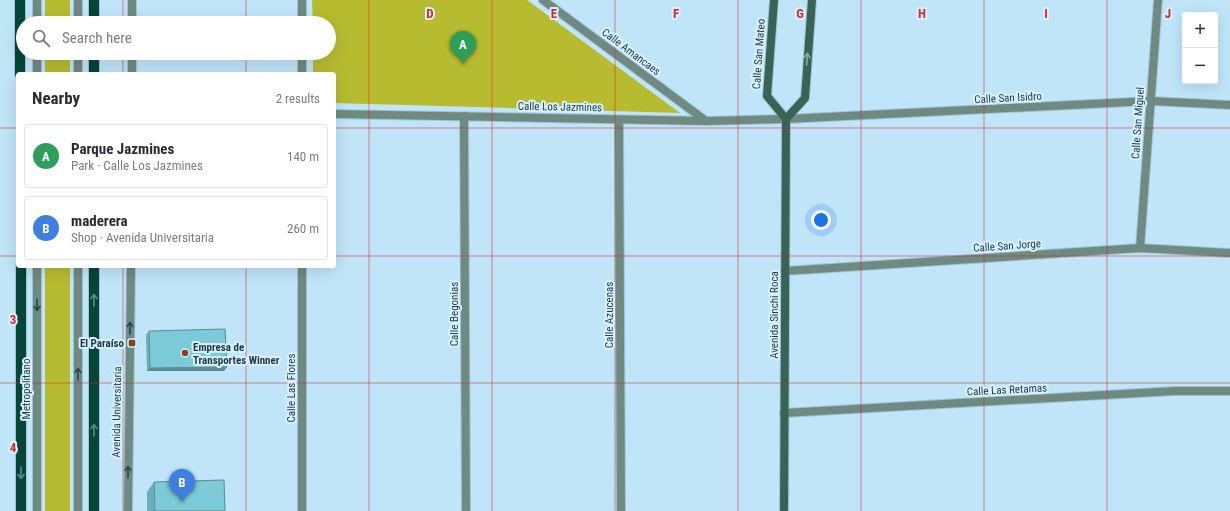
<!DOCTYPE html>
<meta charset="utf-8">
<style>
body{margin:0;font-family:"Roboto Condensed",sans-serif;background:#f2f2f3;color:#2b2b33}
.controls{position:absolute;right:12px;top:12px;display:grid;overflow:hidden;border-radius:4px;box-shadow:0 4px 16px #0002}
.controls button{width:36px;height:36px;display:grid;place-items:center;padding:0;border:0;border-bottom:1px solid #e1e1e2;background:#fff;color:#2b2b33;font:20px sans-serif}
.you{position:absolute;left:821px;top:220px;width:14px;height:14px;margin:-10px;border:3px solid #fff;border-radius:50%;background:#1a73e8;box-shadow:0 0 0 6px #1a73e833}
.badge{display:grid;place-items:center;width:26px;height:26px;border-radius:50%;background:#0b8043;color:#fff;font-size:13px;font-weight:700}
.pin{position:absolute;translate:-50% -33px;filter:drop-shadow(0 1px 2px #0008)}
.pin::after{content:'';position:absolute;top:21px;width:14px;height:12px;background:inherit;clip-path:polygon(0 0,100% 0,50% 100%)}
.list{margin:0;padding:0;list-style:none}
h2{display:flex;justify-content:space-between;align-items:center;height:52px;margin:0;padding:0 16px;font-size:17px}
h2 small{font-size:13px;font-weight:400;color:#7c7c81}
.list li{display:grid;grid-template-columns:26px 1fr auto;gap:12px;align-items:center;box-sizing:border-box;height:64px;margin:0 8px 8px;padding:0 8px;border:1px solid #e1e1e2;border-radius:4px}
.list b{display:block;font-size:15px;white-space:nowrap}
.list p{margin:0;font-size:13px;white-space:nowrap;color:#7c7c81}
.list em{font-size:13px;font-style:normal;color:#7c7c81}
.icon{flex:none;width:22px;height:22px;fill:none;stroke:currentColor;stroke-width:2;stroke-linecap:round;stroke-linejoin:round}
.map{position:relative;flex:none;width:1230px;height:511px;overflow:hidden}
.search{position:absolute;background:#fff;box-shadow:0 4px 16px #0002;left:16px;top:16px;width:320px;height:44px;display:flex;align-items:center;gap:10px;box-sizing:border-box;padding:0 14px;border-radius:22px;color:#7c7c81;font-size:15px}
.panel{position:absolute;background:#fff;box-shadow:0 4px 16px #0002;left:16px;top:72px;width:320px;height:196px;border-radius:4px}
.map>svg:first-child{display:block}
</style>
<div class="map">
<svg width="1230" height="511" viewBox="0 0 1230 511">
<rect width="100%" height="100%" fill="#c0e5f9"/>
<g fill="#b7bb2f">
<rect x="45" y="0" width="25" height="23"/>
<polygon points="312,0 527,0 680,113 334,103 334,74 313,74 313,53 329,53 329,23 313,23"/>
<rect x="45" y="53" width="25" height="21"/>
<rect x="45" y="266" width="25" height="245"/>
</g>
<g fill="none" stroke-linecap="round" stroke-linejoin="round">
<g stroke="#a0c3d5" stroke-width="10">
<g id="lane">
<polyline points="37,0 37,23"/>
<polyline points="78,0 78,23"/>
<polyline points="37,53 37,74"/>
<polyline points="78,53 78,74"/>
<polyline points="37,266 37,511"/>
<polyline points="78,266 78,511"/>
</g>
</g>
<g stroke="#a0c3d5" stroke-width="10">
<g id="street">
<polyline points="132,0 132,23"/>
<polyline points="302,0 302,23"/>
<polyline points="543,0 706,121"/>
<polyline points="132,53 132,74"/>
<polyline points="302,53 302,74"/>
<polyline points="334,114 706,121 786,119 1151,101 1230,105"/>
<polyline points="464,116 466,511"/>
<polyline points="619,120 621,511"/>
<polyline points="1140,248 1158,0"/>
<polyline points="785,271 1140,248 1230,253"/>
<polyline points="784,413 1175,391 1230,391"/>
<polyline points="128,511 131,266"/>
<polyline points="302,511 302,266"/>
</g>
</g>
<g stroke="#a0c3d5" stroke-width="10">
<g id="secondary">
<polyline points="774,0 767,96 786,119"/>
<polyline points="786,119 805,98 812,0"/>
<polyline points="784,511 786,119"/>
</g>
</g>
<g stroke="#a0c3d5" stroke-width="12">
<g id="primary">
<polyline points="20,0 20,74"/>
<polyline points="94,23 94,0"/>
<polyline points="94,74 94,53"/>
<polyline points="21,266 21,511"/>
<polyline points="94,511 94,266"/>
</g>
</g>
<use href="#lane" stroke="#6f8b81" stroke-width="8"/>
<use href="#street" stroke="#6f8b81" stroke-width="8"/>
<use href="#secondary" stroke="#386355" stroke-width="8"/>
<use href="#primary" stroke="#044737" stroke-width="10"/>
</g>
<g fill="#6badba">
<polygon points="149,331 224,371 147,371 146,335"/>
<polygon points="154,482 225,511 147,511 147,492"/>
</g>
<polygon fill="#578d97" points="227,367 224,371 147,371 150,368"/>
<g fill="#7cc9d8" stroke="#578d97">
<polygon points="225,329 227,367 150,368 149,331"/>
<polygon points="224,480 225,511 155,511 154,482"/>
</g>
<defs><path id="oneway-shaft" d="M-6 0H5M1.5-3L5.5 0L1.5 3" fill="none" stroke-width="1.6" stroke-linecap="round" stroke-linejoin="round"/></defs>
<use stroke="#8aa" href="#oneway-shaft" transform="translate(807 59) rotate(-86)"/>
<g stroke="#598b87">
<use href="#oneway-shaft" transform="translate(94 300) rotate(-90)"/>
<use href="#oneway-shaft" transform="translate(94 430) rotate(-90)"/>
<use href="#oneway-shaft" transform="translate(21 473) rotate(90)"/>
</g>
<g stroke="#2b454f">
<use href="#oneway-shaft" transform="translate(37 305) rotate(90)"/>
<use href="#oneway-shaft" transform="translate(130 328) rotate(-89)"/>
<use href="#oneway-shaft" transform="translate(78 374) rotate(-90)"/>
<use href="#oneway-shaft" transform="translate(128 472) rotate(-89)"/>
</g>
<path fill="none" stroke="#d62828" stroke-width="1" stroke-opacity="0.55" d="M 123,0 L 123,23M 246,0 L 246,23M 369,0 L 369,511M 492,0 L 492,511M 615,0 L 615,511M 738,0 L 738,511M 861,0 L 861,511M 984,0 L 984,511M 1107,0 L 1107,511M 123,53 L 123,74M 246,53 L 246,74M 0,128 L 18,128M 334,128 L 1230,128M 0,256 L 18,256M 334,256 L 1230,256M 123,266 L 123,511M 246,266 L 246,511M 0,383 L 1230,383"/>
<g fill="#864313" stroke="#d8f1fe" stroke-width="1.5">
<rect x="128" y="339" width="8" height="8" rx="2"/>
<circle cx="185" cy="353" r="4"/>
</g>
<g text-anchor="middle" dominant-baseline="central" stroke-width="4" stroke-linejoin="round" paint-order="stroke">
<g font-size="11" fill="#1f3946" stroke="#d8f1fe">
<text transform="translate(631 52) rotate(37)">Calle Amancaes</text>
<text transform="translate(759 54) rotate(-86)">Calle San Mateo</text>
<text transform="translate(1008 98) rotate(-3)">Calle San Isidro</text>
<text transform="translate(560 107) rotate(1)">Calle Los Jazmines</text>
<text transform="translate(1138 123) rotate(-86)">Calle San Miguel</text>
<text transform="translate(1007 246) rotate(-4)">Calle San Jorge</text>
<text transform="translate(454 314) rotate(-90)">Calle Begonias</text>
<text transform="translate(609 315) rotate(-90)">Calle Azucenas</text>
<text transform="translate(774 315) rotate(-90)">Avenida Sinchi Roca</text>
<text transform="translate(291 388) rotate(-90)">Calle Las Flores</text>
<text transform="translate(26 389) rotate(-90)">Metropolitano</text>
<text transform="translate(1007 390) rotate(-3)">Calle Las Retamas</text>
<text transform="translate(117 412) rotate(-89)">Avenida Universitaria</text>
</g>
<g font-size="11" font-weight="bold" fill="#1f3946" stroke="#d8f1fe" text-anchor="end">
<text x="124" y="343">El Paraíso</text>
<text x="193" y="347" text-anchor="start">Empresa de<tspan x="193" dy="13">Transportes Winner</tspan></text>
</g>
</g>
<g font-size="13" text-anchor="middle" font-weight="bold" fill="#d62828" stroke="#d8f1fe" stroke-width="4" stroke-linejoin="round" paint-order="stroke">
<text x="430" y="18">D</text>
<text x="554" y="18">E</text>
<text x="676" y="18">F</text>
<text x="800" y="18">G</text>
<text x="922" y="18">H</text>
<text x="1046" y="18">I</text>
<text x="1168" y="18">J</text>
<text x="13" y="324">3</text>
<text x="13" y="452">4</text>
</g>
</svg>
<div class="controls">
<button>+</button>
<button>−</button>
</div>
<div class="you"></div>
<div class="pin badge" style="left:463px;top:64px;background:#2e9e5b">A</div>
<div class="pin badge" style="left:182px;top:502px;background:#3f7fe0">B</div>
<div class="search"><svg class="icon" aria-label="search" viewBox="0 0 24 24"><circle cx="10" cy="10" r="6"/><path d="M15 15l6 6"/></svg>Search here</div>
<section class="panel">
<h2>Nearby<small>2 results</small></h2>
<ul class="list">
<li><span class="badge" style="background:#2e9e5b">A</span><div><b>Parque Jazmines</b><p>Park · Calle Los Jazmines</p></div><em>140 m</em></li>
<li><span class="badge" style="background:#3f7fe0">B</span><div><b>maderera</b><p>Shop · Avenida Universitaria</p></div><em>260 m</em></li>
</ul>
</section>
</div>
